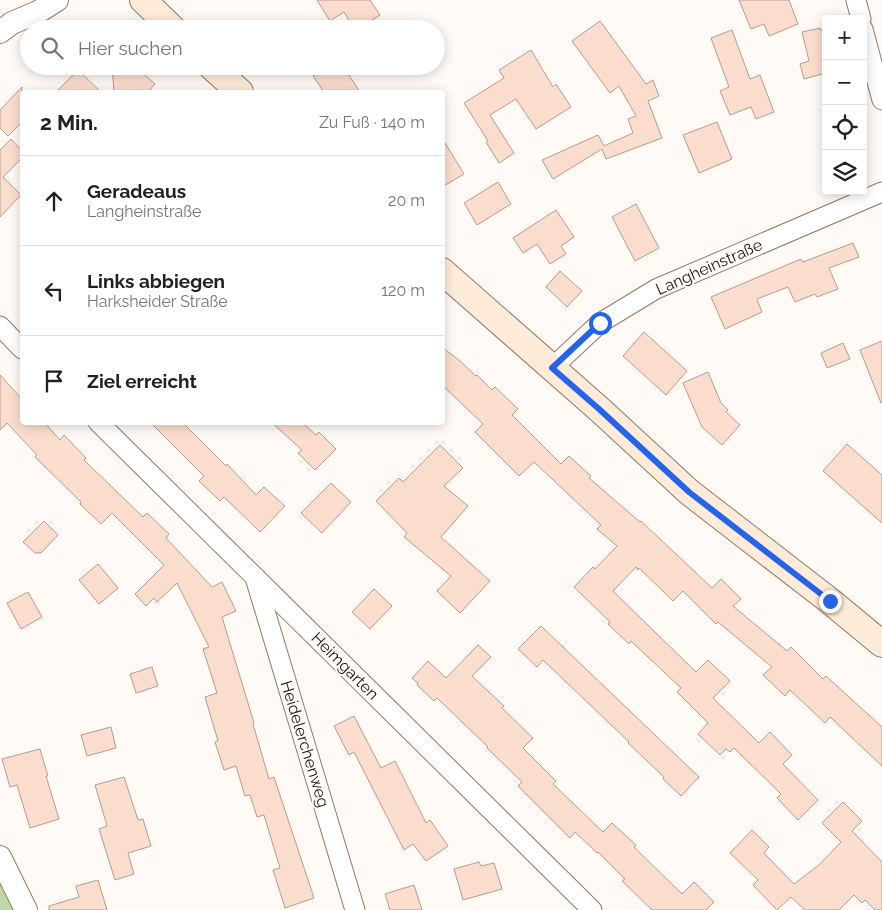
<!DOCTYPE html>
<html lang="de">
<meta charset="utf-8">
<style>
body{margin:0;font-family:Raleway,sans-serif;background:#f6f6f6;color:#202124}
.controls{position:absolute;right:15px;top:15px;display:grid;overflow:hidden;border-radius:5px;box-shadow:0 2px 12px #0003}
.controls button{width:45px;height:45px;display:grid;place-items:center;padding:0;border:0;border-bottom:1px solid #e0e0e0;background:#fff;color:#202124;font:25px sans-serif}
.stop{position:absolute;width:15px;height:15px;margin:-11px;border:4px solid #2563eb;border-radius:50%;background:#fff}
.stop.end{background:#2563eb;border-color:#fff;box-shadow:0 1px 5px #0008}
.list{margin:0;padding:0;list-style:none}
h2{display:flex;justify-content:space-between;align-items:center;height:65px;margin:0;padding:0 20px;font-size:21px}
h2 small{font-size:16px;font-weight:400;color:#757577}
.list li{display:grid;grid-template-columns:32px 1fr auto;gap:15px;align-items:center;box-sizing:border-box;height:90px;padding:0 20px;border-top:1px solid #e0e0e0}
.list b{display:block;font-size:19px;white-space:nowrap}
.list p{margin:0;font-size:16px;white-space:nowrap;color:#757577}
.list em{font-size:16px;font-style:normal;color:#757577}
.icon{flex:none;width:28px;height:28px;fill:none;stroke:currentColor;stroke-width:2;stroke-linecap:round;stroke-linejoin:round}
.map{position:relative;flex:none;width:882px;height:910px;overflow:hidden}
.search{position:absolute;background:#fff;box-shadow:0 2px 12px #0003;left:20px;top:20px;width:425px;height:55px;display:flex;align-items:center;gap:12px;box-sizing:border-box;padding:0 18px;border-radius:28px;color:#757577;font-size:19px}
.panel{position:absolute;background:#fff;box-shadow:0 2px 12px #0003;left:20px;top:90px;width:425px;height:335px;border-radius:5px}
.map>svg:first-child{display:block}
</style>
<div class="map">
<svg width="882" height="910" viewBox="0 0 882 910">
<rect width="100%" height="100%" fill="#fffaf5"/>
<polygon fill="#bcd9a7" points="0,881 13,910 0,910"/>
<g fill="#fbddcd" stroke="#b89b8d">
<polygon points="317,0 370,0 380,15 358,29 354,29 344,12 330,21"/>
<polygon points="739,0 789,0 798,24 769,36 764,24 751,29"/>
<polygon points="600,21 646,84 653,80 659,96 648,101 662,138 606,159 602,149 553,179 542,160 598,135 604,146 633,133 628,119 636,116 619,86 610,93 572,41"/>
<polygon points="820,28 820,30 826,29 826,73 804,79 800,64 809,61 802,32"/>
<polygon points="732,30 750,79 760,75 774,112 756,119 751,107 730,115 720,91 729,87 711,38"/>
<polygon points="531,50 553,87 556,84 571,107 536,129 516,99 490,115 514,153 499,163 486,142 488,141 464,103 504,78 499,70"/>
<polygon points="112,66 135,66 155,84 148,92 114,92"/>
<polygon points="328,66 343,66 360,92 324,92 313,76"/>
<polygon points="78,70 101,92 56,92"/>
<polygon points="22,87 22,122 8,136 0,128 0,110"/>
<polygon points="717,122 732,159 699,173 683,135"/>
<polygon points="442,138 464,174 442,187"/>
<polygon points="11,139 22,151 22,158 3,177 21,195 0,217 0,150"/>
<polygon points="498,182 511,204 477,225 464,203"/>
<polygon points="636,204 659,248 635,261 612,217"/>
<polygon points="556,210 574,237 561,246 566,254 550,264 537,244 523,253 513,238"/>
<polygon points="853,243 859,257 829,268 838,289 817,297 815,294 795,302 788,287 757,299 762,312 725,329 711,297 801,259 803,262"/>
<polygon points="560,271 582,291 567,307 546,287"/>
<polygon points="644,332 687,371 666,395 623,356"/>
<polygon points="882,341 882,403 881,403 860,350"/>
<polygon points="843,343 850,359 827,368 821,353"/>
<polygon points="442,347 460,361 476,376 477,375 492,390 495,387 518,409 512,415 561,464 569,456 591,476 589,478 640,522 641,521 712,588 721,579 741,599 733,606 787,651 791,647 823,679 826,676 882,727 882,766 830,717 825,723 790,690 785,696 763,675 772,667 718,622 716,624 683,591 673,601 639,568 638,570 636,567 613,591 696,672 708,660 730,681 713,698 759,743 770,732 792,755 783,764 818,800 798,820 777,798 781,794 734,748 730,752 726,749 720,755 698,734 708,723 677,692 681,688 631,641 629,644 608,624 610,622 574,587 593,567 595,569 617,546 597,529 601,525 534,462 519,476 475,432 483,424 442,385"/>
<polygon points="708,372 721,403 728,410 726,412 740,425 722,445 702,427 683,383"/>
<polygon points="0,375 22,399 22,422 44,422 60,440 64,435 86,458 84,460 143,517 147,513 169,534 166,538 212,587 222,582 236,611 222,617 254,723 253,724 269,779 274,777 314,898 285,908 273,870 280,868 264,815 257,817 250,795 245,796 236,766 224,770 215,742 218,741 205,697 217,693 203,649 209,647 177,583 157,602 154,598 146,606 135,594 164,565 112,513 101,524 80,504 81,502 35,457 37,455 7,423 0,430"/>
<polygon points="150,422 182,422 226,466 227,464 256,495 264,487 285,506 260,532 224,497 220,501 199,481 204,476"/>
<polygon points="271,422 302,422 316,435 319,432 336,449 315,470 298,453 302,450"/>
<polygon points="847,444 882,475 882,523 823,471"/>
<polygon points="440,445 463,468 444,486 468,506 441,537 490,581 460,613 437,591 451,576 404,537 407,533 376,501 399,478 403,482"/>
<polygon points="331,483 351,502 322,533 301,513"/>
<polygon points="44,521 58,535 41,553 35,553 23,542"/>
<polygon points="98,564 118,588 99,604 79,580"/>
<polygon points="374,589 392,606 370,629 352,612"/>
<polygon points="28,592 42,617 21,629 7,603"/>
<polygon points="541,626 699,777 681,796 663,779 664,777 628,743 629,742 543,660 537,667 518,649"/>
<polygon points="478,645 491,657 472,676 504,706 502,708 533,738 523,748 556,781 553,784 603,832 612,823 636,845 634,847 682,894 694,882 714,902 706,910 652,910 622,881 625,879 598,852 597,853 575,832 570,838 518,786 522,782 487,748 488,747 437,698 434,701 417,685 418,683 412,678 428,661 446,678"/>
<polygon points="152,667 158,686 136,693 130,674"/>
<polygon points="354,716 381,768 395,761 426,823 430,820 448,846 426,861 413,844 404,850 354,752 349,755 334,726"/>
<polygon points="111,727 116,748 87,756 81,735"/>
<polygon points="40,749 48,776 46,776 59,819 30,828 17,785 10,787 2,759"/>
<polygon points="124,777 138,820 143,819 151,846 128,853 134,874 115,880 99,829 107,826 95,785"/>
<polygon points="843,802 862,821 852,831 882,862 882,910 875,910 865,900 862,903 854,895 839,910 805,910 791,897 777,910 753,885 758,880 730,853 752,830 769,847 764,853 794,884 819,865 841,842 822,823"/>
<polygon points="479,862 481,866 494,863 502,889 463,900 454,869"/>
<polygon points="98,880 107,910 49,910 49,906 79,897 76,886"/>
<polygon points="414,885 422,910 390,910 385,894"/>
</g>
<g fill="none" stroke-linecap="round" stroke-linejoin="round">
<g stroke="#927a67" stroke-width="21">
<g id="minor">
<polyline points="856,0 861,19"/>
<polyline points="863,29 882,100"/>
<polyline points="0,326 22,349"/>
<polyline points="552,368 600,323 656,289 882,192"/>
<polyline points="98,422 592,910"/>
<polyline points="256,581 355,910"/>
</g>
</g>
<g stroke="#927a67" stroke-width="24">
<g id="tertiary">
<polyline points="0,32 12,23 38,12 57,0"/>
<polyline points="0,857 26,910"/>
</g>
</g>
<g stroke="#927a67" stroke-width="28">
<g id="secondary">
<polyline points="143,0 173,29"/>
<polyline points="211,66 240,92"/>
<polyline points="442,271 599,409 689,492 830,601 882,644"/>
</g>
</g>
<use href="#minor" stroke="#fff" stroke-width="19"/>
<use href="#tertiary" stroke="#fff" stroke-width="22"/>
<use href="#secondary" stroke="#ffebda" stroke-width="26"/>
</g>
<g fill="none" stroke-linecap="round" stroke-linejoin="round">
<polyline stroke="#2563eb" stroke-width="6" points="600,323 552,368 599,409 689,492 830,601"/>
</g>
<g text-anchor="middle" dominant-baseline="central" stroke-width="4" stroke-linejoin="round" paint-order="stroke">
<g font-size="16" fill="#20170f" stroke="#fffaf5">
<text transform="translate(709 267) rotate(-24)">Langheinstraße</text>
<text transform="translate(345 666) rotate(45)">Heimgarten</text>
<text transform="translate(305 744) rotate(73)">Heidelerchenweg</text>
</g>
</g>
</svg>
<div class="controls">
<button>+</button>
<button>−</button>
<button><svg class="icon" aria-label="locate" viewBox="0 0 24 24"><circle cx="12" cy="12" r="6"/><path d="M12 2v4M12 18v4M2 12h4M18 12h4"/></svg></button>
<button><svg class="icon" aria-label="layers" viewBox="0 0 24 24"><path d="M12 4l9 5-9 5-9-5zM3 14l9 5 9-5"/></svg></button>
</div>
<div class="stop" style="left:600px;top:323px"></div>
<div class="stop end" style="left:830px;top:601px"></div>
<div class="search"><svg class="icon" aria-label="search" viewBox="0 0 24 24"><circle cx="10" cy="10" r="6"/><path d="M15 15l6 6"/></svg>Hier suchen</div>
<section class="panel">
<h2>2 Min.<small>Zu Fuß · 140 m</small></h2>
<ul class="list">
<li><svg class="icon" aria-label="ahead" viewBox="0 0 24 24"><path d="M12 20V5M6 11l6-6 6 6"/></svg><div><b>Geradeaus</b><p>Langheinstraße</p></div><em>20 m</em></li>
<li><svg class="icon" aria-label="left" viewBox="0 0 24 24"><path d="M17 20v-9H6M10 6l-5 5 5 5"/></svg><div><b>Links abbiegen</b><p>Harksheider Straße</p></div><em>120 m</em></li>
<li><svg class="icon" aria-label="arrive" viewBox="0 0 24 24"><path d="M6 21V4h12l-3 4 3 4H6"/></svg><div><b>Ziel erreicht</b></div></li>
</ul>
</section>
</div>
